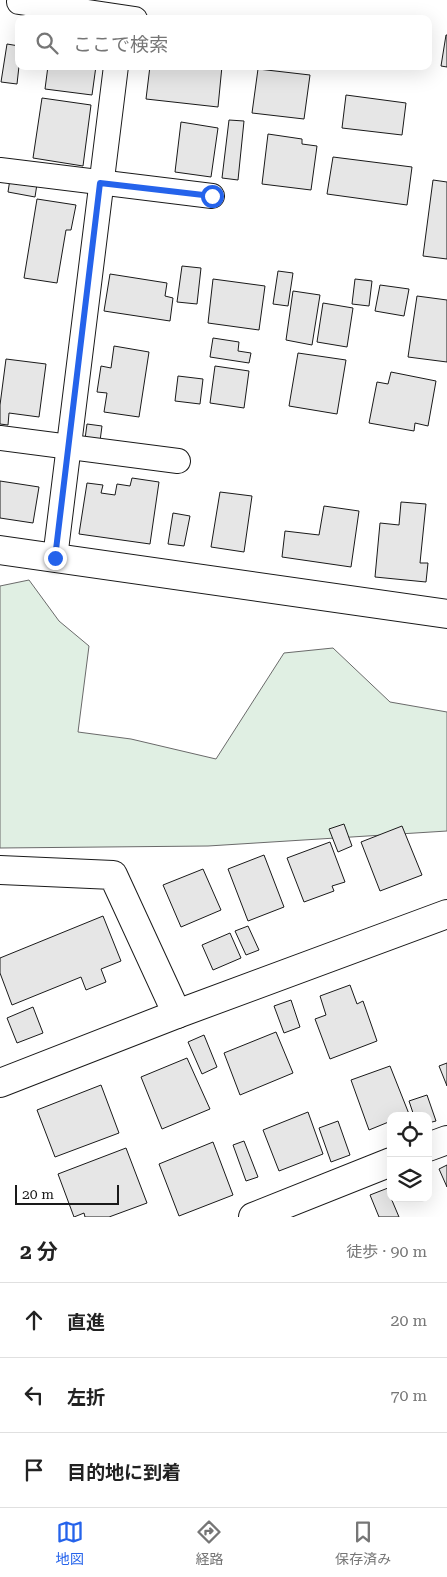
<!DOCTYPE html>
<html lang="ja">
<meta charset="utf-8">
<style>
body{margin:0;font-family:"Roboto Serif","Noto Sans JP",serif;background:#f2f2f2;color:#222}
.controls{position:absolute;right:15px;bottom:15px;display:grid;overflow:hidden;border-radius:10px;box-shadow:0 5px 20px #0002}
.controls button{width:45px;height:45px;display:grid;place-items:center;padding:0;border:0;border-bottom:1px solid #e0e0e0;background:#fff;color:#222;font:25px sans-serif}
.scale{position:absolute;left:15px;bottom:12px;width:104px;box-sizing:border-box;padding-left:5px;border:2px solid #1a1a1a;border-top:0;font-size:14px;line-height:18px;white-space:nowrap;color:#1a1a1a;-webkit-text-stroke:4px #fff;paint-order:stroke}
.stop{position:absolute;width:15px;height:15px;margin:-11px;border:4px solid #2563eb;border-radius:50%;background:#fff}
.stop.end{background:#2563eb;border-color:#fff;box-shadow:0 1px 5px #0008}
.list{margin:0;padding:0;list-style:none}
h2{display:flex;justify-content:space-between;align-items:center;height:65px;margin:0;padding:0 20px;font-size:21px}
h2 small{font-size:16px;font-weight:400;color:#767676}
.list li{display:grid;grid-template-columns:32px 1fr auto;gap:15px;align-items:center;box-sizing:border-box;height:75px;padding:0 20px;border-top:1px solid #e0e0e0}
.list b{display:block;font-size:19px;white-space:nowrap}
.list em{font-size:16px;font-style:normal;color:#767676}
.icon{flex:none;width:28px;height:28px;fill:none;stroke:currentColor;stroke-width:2;stroke-linecap:round;stroke-linejoin:round}
.map{position:relative;flex:none;width:447px;height:1217px;overflow:hidden}
.search{position:absolute;background:#fff;box-shadow:0 5px 20px #0002;left:15px;right:15px;top:15px;height:55px;display:flex;align-items:center;gap:12px;box-sizing:border-box;padding:0 18px;border-radius:10px;color:#767676;font-size:19px}
.sheet{height:290px;background:#fff}
nav{display:flex;justify-content:space-around;align-items:center;box-sizing:border-box;height:70px;border-top:1px solid #e0e0e0;background:#fff;font-size:14px;color:#767676}
nav a{display:grid;justify-items:center;gap:2px}
nav .on{color:#2563eb}
.map>svg:first-child{display:block}
</style>
<div class="map">
<svg width="447" height="1217" viewBox="0 0 447 1217">
<rect width="100%" height="100%" fill="#fff"/>
<polygon fill="#e0efe3" stroke="#6a6a6a" points="29,580 59,621 89,646 78,732 131,739 216,759 284,653 333,648 390,702 447,712 447,831 208,846 0,848 0,586"/>
<g fill="#e6e6e6" stroke="#1a1a1a">
<polygon points="446,35 447,35 447,67 441,66"/>
<polygon points="7,44 19,46 19,66 17,84 1,82"/>
<polygon points="48,66 96,66 92,95 45,89"/>
<polygon points="150,66 222,66 218,107 146,99"/>
<polygon points="258,69 310,75 304,119 252,113"/>
<polygon points="346,95 406,103 402,135 342,128"/>
<polygon points="42,98 91,105 83,166 33,158"/>
<polygon points="229,120 244,121 238,180 222,178"/>
<polygon points="181,122 218,128 211,177 175,172"/>
<polygon points="268,134 302,139 302,144 317,146 311,190 262,184"/>
<polygon points="333,157 412,167 407,205 327,194"/>
<polygon points="10,179 37,184 35,197 8,192"/>
<polygon points="433,180 447,182 447,259 423,256"/>
<polygon points="37,199 76,205 71,230 66,230 57,283 24,278"/>
<polygon points="182,266 201,268 197,304 177,302"/>
<polygon points="278,271 293,273 288,306 273,304"/>
<polygon points="110,274 167,283 165,296 173,298 170,321 104,311"/>
<polygon points="213,279 265,286 259,330 208,323"/>
<polygon points="355,279 372,281 369,306 352,304"/>
<polygon points="380,285 409,289 404,316 375,311"/>
<polygon points="293,291 320,295 312,345 286,340"/>
<polygon points="417,296 447,300 447,362 408,357"/>
<polygon points="323,303 353,308 347,347 317,342"/>
<polygon points="213,338 239,342 238,351 251,353 249,363 210,357"/>
<polygon points="114,346 149,352 139,417 104,412 107,393 97,392 101,366 111,368"/>
<polygon points="298,353 346,360 337,414 289,406"/>
<polygon points="6,359 46,364 39,417 9,413 8,425 0,424 0,405"/>
<polygon points="215,366 249,371 244,408 210,403"/>
<polygon points="391,372 436,381 428,426 415,423 414,431 369,423 377,382 388,384"/>
<polygon points="178,376 203,379 200,404 175,401"/>
<polygon points="87,424 102,426 100,441 85,439"/>
<polygon points="132,478 159,482 150,544 79,534 87,483 103,485 101,493 115,495 117,484 130,486"/>
<polygon points="0,481 39,487 33,523 0,518"/>
<polygon points="220,492 252,496 244,552 211,547"/>
<polygon points="401,502 426,504 420,563 428,563 426,582 375,577 380,523 399,525"/>
<polygon points="324,506 359,511 351,567 282,557 285,531 319,535"/>
<polygon points="173,513 190,516 184,546 168,544"/>
<polygon points="344,824 352,846 338,852 329,829"/>
<polygon points="402,826 422,875 380,891 361,842"/>
<polygon points="330,842 345,882 332,886 334,891 304,902 287,858"/>
<polygon points="264,855 284,907 248,921 228,869"/>
<polygon points="203,869 221,910 181,927 163,885"/>
<polygon points="103,916 121,961 101,969 106,982 86,990 81,977 12,1005 0,973 0,958"/>
<polygon points="248,926 259,950 246,955 235,931"/>
<polygon points="230,933 241,958 213,970 202,945"/>
<polygon points="350,985 357,1004 363,1001 377,1041 330,1059 315,1019 326,1015 320,996"/>
<polygon points="291,1000 300,1027 284,1033 274,1006"/>
<polygon points="33,1007 43,1033 17,1043 7,1018"/>
<polygon points="276,1032 293,1073 240,1095 224,1053"/>
<polygon points="204,1035 217,1067 202,1074 188,1042"/>
<polygon points="187,1058 210,1109 162,1129 141,1077"/>
<polygon points="447,1063 447,1086 439,1066"/>
<polygon points="390,1066 409,1114 391,1116 391,1121 369,1130 351,1080"/>
<polygon points="101,1085 119,1133 55,1157 37,1110"/>
<polygon points="427,1095 436,1121 428,1123 428,1116 414,1116 409,1101"/>
<polygon points="308,1112 323,1154 279,1171 263,1130"/>
<polygon points="338,1121 350,1155 331,1162 319,1128"/>
<polygon points="244,1141 258,1177 246,1181 233,1145"/>
<polygon points="213,1142 233,1195 179,1216 159,1164"/>
<polygon points="126,1148 147,1203 109,1217 85,1217 84,1213 74,1217 58,1174"/>
<polygon points="447,1165 447,1187 439,1169"/>
<polygon points="388,1188 391,1198 399,1217 379,1217 370,1195"/>
</g>
<g fill="none" stroke-linecap="round" stroke-linejoin="round">
<g stroke="#1a1a1a" stroke-width="26">
<g id="pedestrian">
<polyline points="19,2 135,19"/>
<polyline points="0,170 212,196"/>
<polyline points="0,438 178,461"/>
<polyline points="55,558 116,66"/>
</g>
</g>
<g stroke="#1a1a1a" stroke-width="30">
<g id="minor">
<polyline points="0,550 447,614"/>
<polyline points="0,870 113,875 177,1014"/>
<polyline points="0,1083 177,1014 447,914"/>
<polyline points="428,1147 447,1140"/>
<polyline points="253,1217 391,1162"/>
</g>
</g>
<use href="#pedestrian" stroke="#fff" stroke-width="24"/>
<use href="#minor" stroke="#fff" stroke-width="28"/>
</g>
<g fill="none" stroke-linecap="round" stroke-linejoin="round">
<polyline stroke="#2563eb" stroke-width="6" points="55,558 100,183 212,196"/>
</g>
</svg>
<div class="controls">
<button><svg class="icon" aria-label="locate" viewBox="0 0 24 24"><circle cx="12" cy="12" r="6"/><path d="M12 2v4M12 18v4M2 12h4M18 12h4"/></svg></button>
<button><svg class="icon" aria-label="layers" viewBox="0 0 24 24"><path d="M12 4l9 5-9 5-9-5zM3 14l9 5 9-5"/></svg></button>
</div>
<div class="scale">20 m</div>
<div class="stop" style="left:212px;top:196px"></div>
<div class="stop end" style="left:55px;top:558px"></div>
<div class="search"><svg class="icon" aria-label="search" viewBox="0 0 24 24"><circle cx="10" cy="10" r="6"/><path d="M15 15l6 6"/></svg>ここで検索</div>
</div>
<section class="sheet">
<h2>2 分<small>徒歩 · 90 m</small></h2>
<ul class="list">
<li><svg class="icon" aria-label="ahead" viewBox="0 0 24 24"><path d="M12 20V5M6 11l6-6 6 6"/></svg><div><b>直進</b></div><em>20 m</em></li>
<li><svg class="icon" aria-label="left" viewBox="0 0 24 24"><path d="M17 20v-9H6M10 6l-5 5 5 5"/></svg><div><b>左折</b></div><em>70 m</em></li>
<li><svg class="icon" aria-label="arrive" viewBox="0 0 24 24"><path d="M6 21V4h12l-3 4 3 4H6"/></svg><div><b>目的地に到着</b></div></li>
</ul>
</section>
<nav>
<a class="on"><svg class="icon" aria-label="map" viewBox="0 0 24 24"><path d="M3 6l6-2 6 2 6-2v14l-6 2-6-2-6 2zM9 4v14M15 6v14"/></svg>地図</a>
<a><svg class="icon" aria-label="directions" viewBox="0 0 24 24"><path d="M12 3l9 9-9 9-9-9zM9 14v-3h6M13 9l2 2-2 2"/></svg>経路</a>
<a><svg class="icon" aria-label="saved" viewBox="0 0 24 24"><path d="M7 4h10v16l-5-4-5 4z"/></svg>保存済み</a>
</nav>
